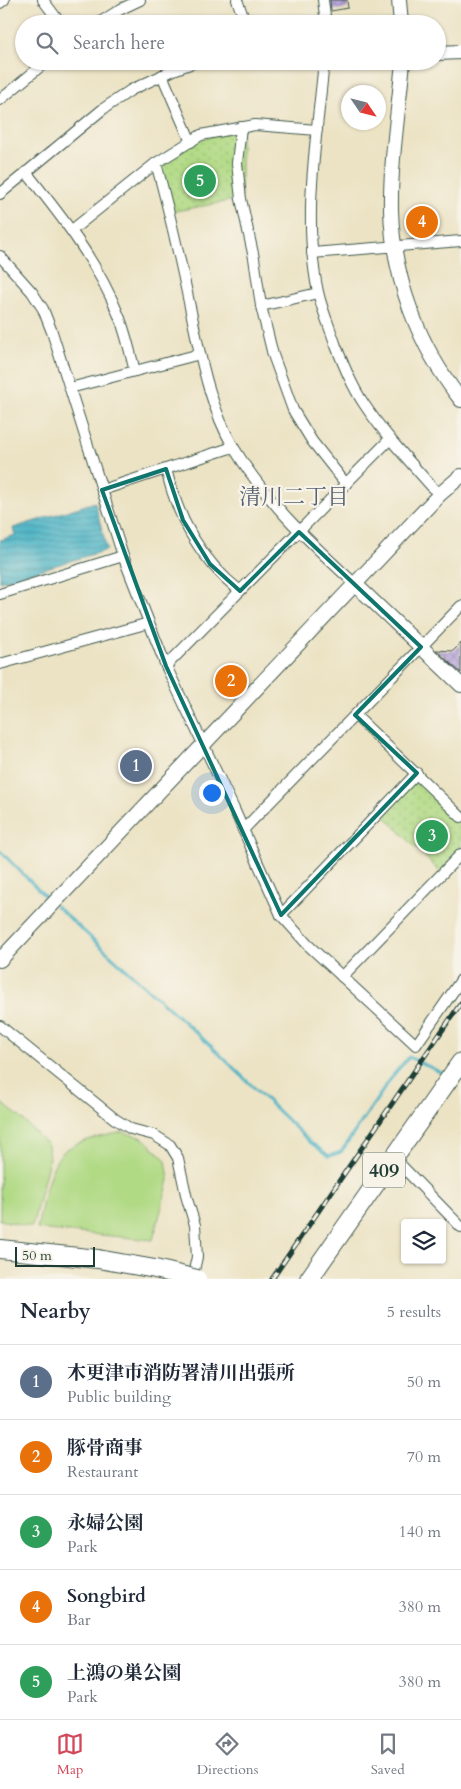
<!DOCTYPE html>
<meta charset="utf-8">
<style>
body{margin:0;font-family:Cardo,"Noto Serif JP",serif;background:#f2f2f3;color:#1f2937}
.controls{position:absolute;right:15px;bottom:15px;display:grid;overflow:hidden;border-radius:5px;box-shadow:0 1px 4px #0004}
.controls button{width:45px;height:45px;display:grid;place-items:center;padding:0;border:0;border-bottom:1px solid #e0e1e3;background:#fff;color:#1f2937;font:25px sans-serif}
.compass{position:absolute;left:341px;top:85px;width:45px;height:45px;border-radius:50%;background:#fff;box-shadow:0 1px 4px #0004;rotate:125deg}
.scale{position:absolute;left:15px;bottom:12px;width:80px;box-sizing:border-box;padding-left:5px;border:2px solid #1f3d34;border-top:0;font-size:14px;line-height:18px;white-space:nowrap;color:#1f3d34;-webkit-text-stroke:4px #f7f3e8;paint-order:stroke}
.you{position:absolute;left:211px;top:792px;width:18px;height:18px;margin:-12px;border:4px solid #fff;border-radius:50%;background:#1a73e8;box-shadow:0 0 0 8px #1a73e833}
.badge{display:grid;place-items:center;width:32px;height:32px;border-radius:50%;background:#d1495b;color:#fff;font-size:16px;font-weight:700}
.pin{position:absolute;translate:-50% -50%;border:2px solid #fff;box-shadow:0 1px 5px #0006}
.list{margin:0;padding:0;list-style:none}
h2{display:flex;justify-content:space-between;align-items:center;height:65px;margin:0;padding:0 20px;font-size:21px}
h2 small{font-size:16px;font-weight:400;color:#747a83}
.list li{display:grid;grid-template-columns:32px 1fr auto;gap:15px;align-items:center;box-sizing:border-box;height:75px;padding:0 20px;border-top:1px solid #e0e1e3}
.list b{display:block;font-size:19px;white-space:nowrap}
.list p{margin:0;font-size:16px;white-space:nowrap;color:#747a83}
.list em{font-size:16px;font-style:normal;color:#747a83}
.icon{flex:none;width:28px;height:28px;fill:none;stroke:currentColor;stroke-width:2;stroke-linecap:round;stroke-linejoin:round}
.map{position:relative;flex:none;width:461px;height:1279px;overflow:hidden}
.search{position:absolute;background:#fff;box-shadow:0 1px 4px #0004;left:15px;right:15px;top:15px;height:55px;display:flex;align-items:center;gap:12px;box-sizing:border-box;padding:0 18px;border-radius:28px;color:#747a83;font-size:19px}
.sheet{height:440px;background:#fff}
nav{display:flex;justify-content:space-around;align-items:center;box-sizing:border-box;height:70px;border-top:1px solid #e0e1e3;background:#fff;font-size:14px;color:#747a83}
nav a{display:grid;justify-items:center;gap:2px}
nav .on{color:#d1495b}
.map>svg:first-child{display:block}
</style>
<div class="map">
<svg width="461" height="1279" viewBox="0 0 461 1279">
<defs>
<pattern id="park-dots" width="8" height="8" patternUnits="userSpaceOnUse" patternTransform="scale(1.25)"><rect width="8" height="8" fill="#b1da85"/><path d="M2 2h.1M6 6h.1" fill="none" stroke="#98bc73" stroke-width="1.8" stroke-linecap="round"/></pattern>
<pattern id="water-rules" width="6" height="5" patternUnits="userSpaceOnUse" patternTransform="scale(1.25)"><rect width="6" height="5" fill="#47b2c5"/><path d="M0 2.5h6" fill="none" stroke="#3b92a1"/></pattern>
<pattern id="building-cross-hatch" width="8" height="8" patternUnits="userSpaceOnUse" patternTransform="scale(1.25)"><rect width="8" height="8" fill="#b39fd9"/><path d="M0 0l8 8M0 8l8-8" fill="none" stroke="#9183b1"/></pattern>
</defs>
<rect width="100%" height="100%" fill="#f7f3e8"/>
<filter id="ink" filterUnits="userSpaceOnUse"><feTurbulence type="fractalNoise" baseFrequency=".02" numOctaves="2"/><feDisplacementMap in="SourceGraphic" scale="10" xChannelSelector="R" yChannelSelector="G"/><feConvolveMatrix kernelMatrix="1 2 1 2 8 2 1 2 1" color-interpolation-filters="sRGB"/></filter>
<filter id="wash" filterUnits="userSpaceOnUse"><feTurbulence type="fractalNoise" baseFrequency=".0096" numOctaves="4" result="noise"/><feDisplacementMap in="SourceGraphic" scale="20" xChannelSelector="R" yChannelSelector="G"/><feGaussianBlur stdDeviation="1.12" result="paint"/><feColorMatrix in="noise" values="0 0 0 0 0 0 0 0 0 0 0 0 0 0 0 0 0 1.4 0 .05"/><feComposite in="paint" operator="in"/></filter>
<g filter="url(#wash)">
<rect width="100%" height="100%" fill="#ece3c4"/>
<g fill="url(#park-dots)" stroke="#688c5c">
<polygon points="241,127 241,199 170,212 156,163 186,144"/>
<polygon points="417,773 461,817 461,854 442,874 380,812"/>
</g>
<g fill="#b1da85" stroke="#688c5c">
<polygon points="0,1102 20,1117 48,1145 49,1160 32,1227 0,1220"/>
<path d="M 123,1132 L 143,1138 L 166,1160 L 169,1180 L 153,1240 L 37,1229 C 42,1208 48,1160 67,1149 C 83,1139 105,1136 123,1132 Z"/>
</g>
<polygon fill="url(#water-rules)" stroke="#33787c" points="95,502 107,550 0,582 0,540 15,535 13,528"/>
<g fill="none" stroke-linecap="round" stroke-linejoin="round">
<g stroke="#47b2c5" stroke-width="3">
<polyline points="0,851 51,902"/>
<polyline points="56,906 212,1047 310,1142 329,1156 341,1152 394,1074 409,1057 446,1075"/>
</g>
</g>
<g id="blocks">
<g fill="url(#building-cross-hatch)">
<polygon points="330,0 347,0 348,8 331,11"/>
<polygon points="461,643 461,673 436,650 453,651"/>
</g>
</g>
</g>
<g filter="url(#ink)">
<use href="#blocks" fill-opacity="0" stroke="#3e564a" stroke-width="1"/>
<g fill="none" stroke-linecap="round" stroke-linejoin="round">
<g stroke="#3e564a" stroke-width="12">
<g id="minor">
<polyline points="43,0 61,24"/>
<polyline points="237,0 246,24"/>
<polyline points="323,0 326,24"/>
<polyline points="0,3 4,0"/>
<polyline points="97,24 121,9 140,0"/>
<path d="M 324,61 C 317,137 302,217 318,292 C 322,310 330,328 336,346 C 344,366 352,386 364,404 C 386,437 413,465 439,495"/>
<polyline points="162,75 191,142"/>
<polyline points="0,100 47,61"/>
<polyline points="241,127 237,163 241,199 254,258 261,306 273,355 293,410 312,441 346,484"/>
<path d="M 156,163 C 169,210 180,259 190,307 C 200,354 209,406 234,448 C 266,502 310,542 355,584"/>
<path d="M 26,172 C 62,217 97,261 119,316 C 126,333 130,353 135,371"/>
<polyline points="0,194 103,109 131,90 176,69 198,61"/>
<polyline points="72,230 156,163 201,135 255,125 317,130"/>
<polyline points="312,253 461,241"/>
<polyline points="0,256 32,292 43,309 52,332 123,556 166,666 234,809 281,915 308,945 416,1045 461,980"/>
<polyline points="261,306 318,293"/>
<polyline points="70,388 200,354"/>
<path d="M 166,469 C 178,519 200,559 240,591"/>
<polyline points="102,490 233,447"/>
<polyline points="0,594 123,556"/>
<polyline points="0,664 149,623"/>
<polyline points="166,666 390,439"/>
<polyline points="355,715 461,817"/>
<polyline points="243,830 461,606"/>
<polyline points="281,915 417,773"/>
<polyline points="342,977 461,854"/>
<polyline points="0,1026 115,1119 131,1129 154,1135 170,1145 178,1158 187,1199 195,1225 197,1257 192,1279"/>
<polyline points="393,1157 461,1227"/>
</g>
</g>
<g stroke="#3e564a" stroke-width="16">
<g id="tertiary">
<polyline points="399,0 401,24"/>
<polyline points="437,53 461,52"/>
<path d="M 403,61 C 399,108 390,163 391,210 C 393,279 418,345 461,400"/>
<polyline points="355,584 461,685"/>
<polyline points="0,960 439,495 461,476"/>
</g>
</g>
<g stroke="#3e564a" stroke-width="20">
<g id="trunk">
<polyline points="0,1249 98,1259"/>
<polyline points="309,1279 461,1062"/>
</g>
</g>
<use href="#minor" stroke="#fff" stroke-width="10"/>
<use href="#tertiary" stroke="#fff" stroke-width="14"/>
<use href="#trunk" stroke="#fff" stroke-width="18"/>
<g stroke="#1f3d34" stroke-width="5">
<polyline id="rail" points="272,1279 461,1003"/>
</g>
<use href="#rail" stroke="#f7f3e8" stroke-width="3" stroke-dasharray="9" stroke-linecap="butt"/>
<g stroke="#3e564a" stroke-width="20" stroke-linecap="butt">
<polyline id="trunk-bridge" points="98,1259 155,1269 197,1279"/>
</g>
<use href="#trunk-bridge" stroke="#fff" stroke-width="18"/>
</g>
</g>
<path fill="none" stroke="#0f766e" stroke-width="4" stroke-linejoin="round" d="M 166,469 L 183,520 L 210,564 L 240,591 L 299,532 L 421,647 L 355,715 L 417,773 L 281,915 L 166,666 L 102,490 Z"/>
<g text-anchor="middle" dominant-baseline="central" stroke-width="4.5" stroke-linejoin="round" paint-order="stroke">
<rect fill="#f7f3e8" stroke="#60746a" stroke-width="1" x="363" y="1152.5" width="42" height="35" rx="4"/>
<g font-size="20" font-weight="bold" fill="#1f3d34">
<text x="384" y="1170">409</text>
</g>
<g font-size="22" fill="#535f6e" stroke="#f7f3e8">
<text x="294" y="497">清川二丁目</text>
</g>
</g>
</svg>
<div class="controls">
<button><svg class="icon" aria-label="layers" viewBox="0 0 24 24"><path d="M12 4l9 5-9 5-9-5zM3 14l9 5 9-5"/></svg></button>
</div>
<svg class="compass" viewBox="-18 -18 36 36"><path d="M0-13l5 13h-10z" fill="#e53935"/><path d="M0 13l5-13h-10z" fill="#747a83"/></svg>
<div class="scale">50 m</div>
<div class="you"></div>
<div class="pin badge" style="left:136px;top:766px;background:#5c6f8a">1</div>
<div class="pin badge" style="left:231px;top:681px;background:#e8710a">2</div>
<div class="pin badge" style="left:432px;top:836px;background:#2e9e5b">3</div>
<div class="pin badge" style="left:422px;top:222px;background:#e8710a">4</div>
<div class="pin badge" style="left:200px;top:181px;background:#2e9e5b">5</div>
<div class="search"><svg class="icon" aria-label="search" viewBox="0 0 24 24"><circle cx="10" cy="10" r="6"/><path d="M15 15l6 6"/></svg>Search here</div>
</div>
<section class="sheet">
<h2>Nearby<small>5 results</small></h2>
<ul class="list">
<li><span class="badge" style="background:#5c6f8a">1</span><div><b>木更津市消防署清川出張所</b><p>Public building</p></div><em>50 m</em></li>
<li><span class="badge" style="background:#e8710a">2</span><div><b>豚骨商事</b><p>Restaurant</p></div><em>70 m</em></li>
<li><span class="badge" style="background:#2e9e5b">3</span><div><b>永婦公園</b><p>Park</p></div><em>140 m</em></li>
<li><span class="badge" style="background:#e8710a">4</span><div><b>Songbird</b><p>Bar</p></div><em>380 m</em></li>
<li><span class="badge" style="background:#2e9e5b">5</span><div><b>上鴻の巣公園</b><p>Park</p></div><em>380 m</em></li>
</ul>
</section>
<nav>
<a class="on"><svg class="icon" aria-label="map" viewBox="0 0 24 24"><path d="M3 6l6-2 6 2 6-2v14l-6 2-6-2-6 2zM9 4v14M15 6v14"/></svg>Map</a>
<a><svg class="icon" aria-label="directions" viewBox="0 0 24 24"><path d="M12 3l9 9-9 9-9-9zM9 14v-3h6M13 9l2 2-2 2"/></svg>Directions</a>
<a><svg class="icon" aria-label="saved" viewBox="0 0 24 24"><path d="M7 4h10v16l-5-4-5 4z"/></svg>Saved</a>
</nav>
